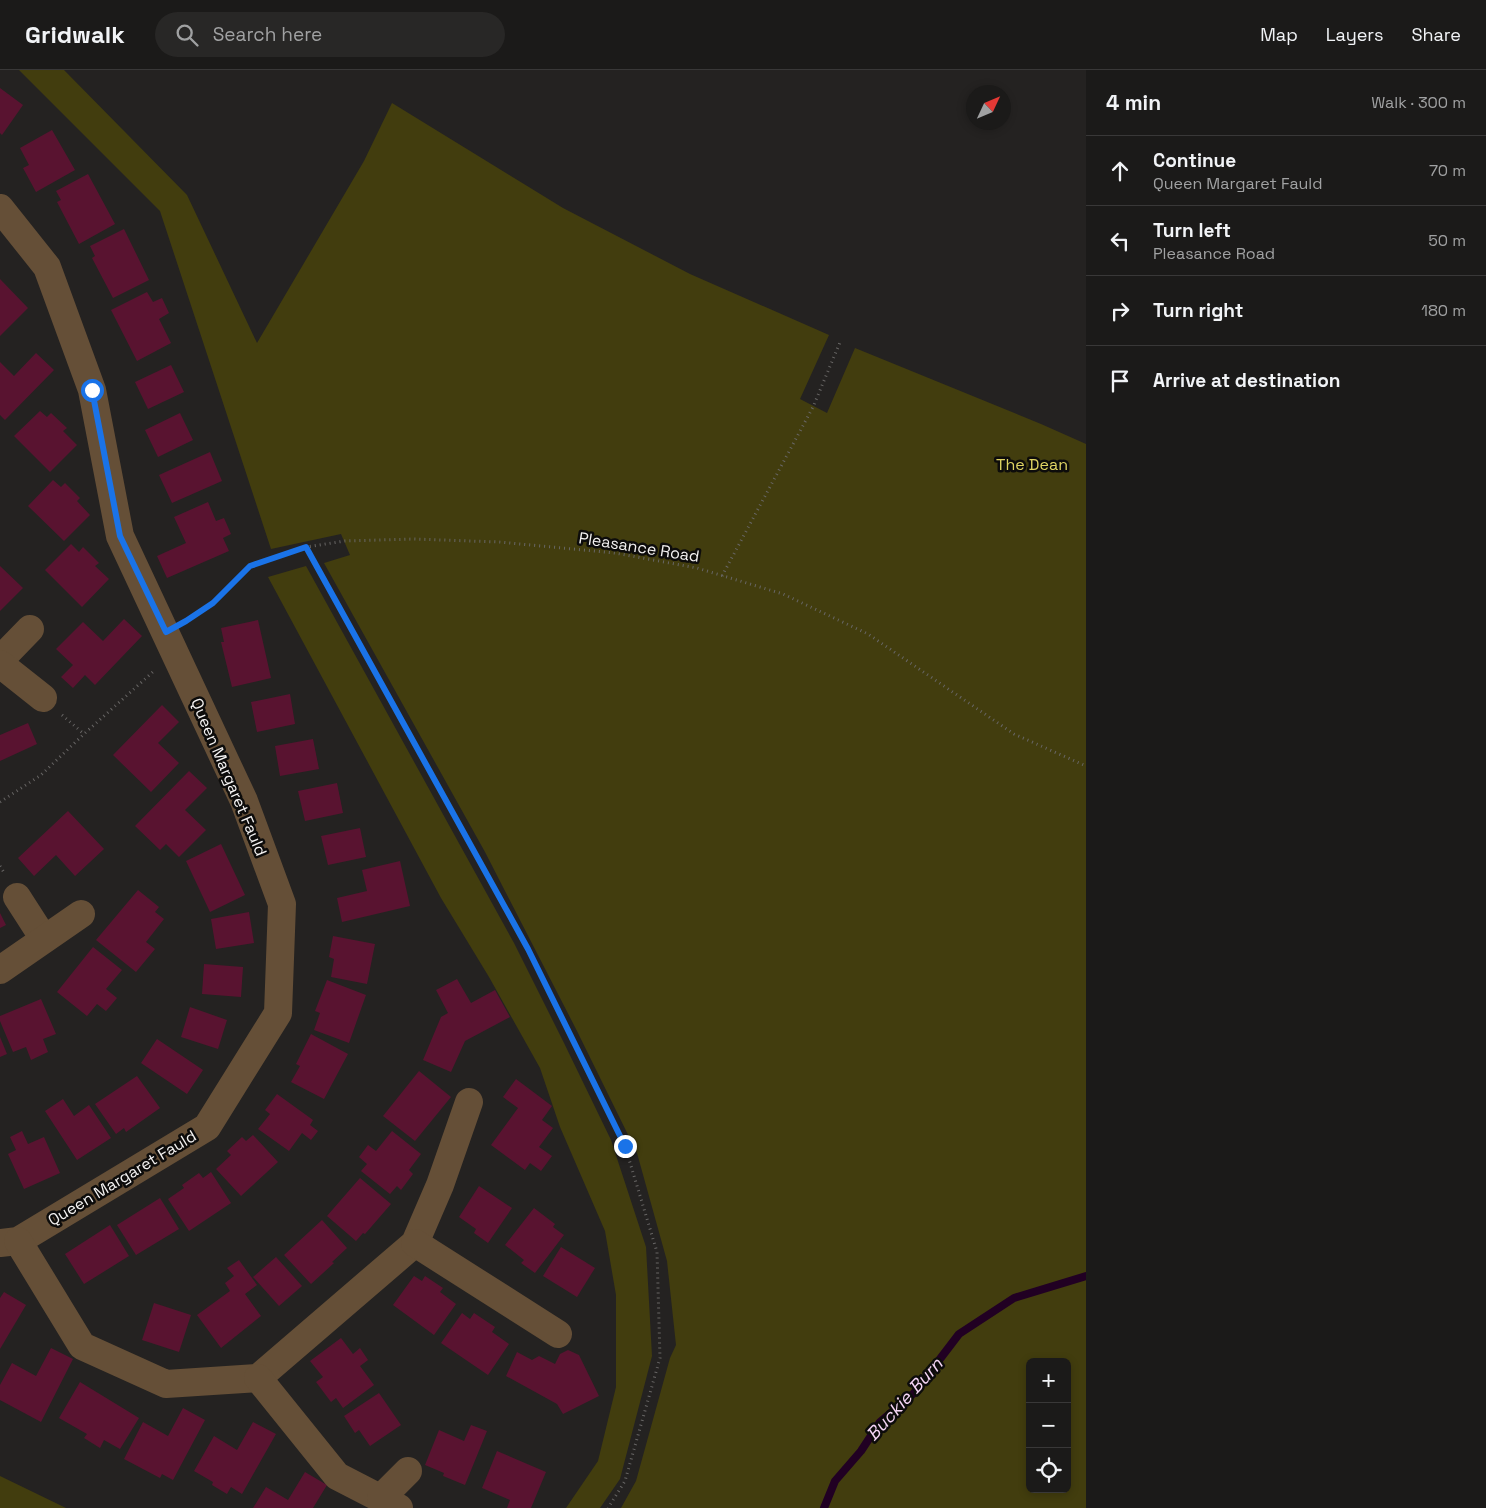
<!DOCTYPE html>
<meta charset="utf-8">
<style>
body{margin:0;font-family:"Space Grotesk",sans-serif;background:#282726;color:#f1f3f6}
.controls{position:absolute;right:15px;bottom:15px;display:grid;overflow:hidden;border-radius:8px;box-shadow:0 2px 8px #0003}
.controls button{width:45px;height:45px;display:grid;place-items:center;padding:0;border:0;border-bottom:1px solid #393838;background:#1b1a19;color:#f1f3f6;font:25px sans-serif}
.compass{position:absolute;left:966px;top:15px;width:45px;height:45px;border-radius:50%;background:#1b1a19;box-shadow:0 2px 8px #0003;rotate:46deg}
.stop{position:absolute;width:15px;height:15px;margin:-11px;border:4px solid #1a73e8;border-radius:50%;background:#fff}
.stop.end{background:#1a73e8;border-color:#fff;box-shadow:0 1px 5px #0008}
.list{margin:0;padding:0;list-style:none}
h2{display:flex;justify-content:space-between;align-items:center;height:65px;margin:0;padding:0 20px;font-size:21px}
h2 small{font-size:16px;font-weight:400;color:#a0a1a2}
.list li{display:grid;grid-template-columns:32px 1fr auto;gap:15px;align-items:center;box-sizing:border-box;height:70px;padding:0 20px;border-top:1px solid #393838}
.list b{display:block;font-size:19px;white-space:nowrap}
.list p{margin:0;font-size:16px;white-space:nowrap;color:#a0a1a2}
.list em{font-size:16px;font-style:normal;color:#a0a1a2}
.icon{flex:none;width:28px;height:28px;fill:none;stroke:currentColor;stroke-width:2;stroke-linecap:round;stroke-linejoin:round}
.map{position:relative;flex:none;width:1086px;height:1438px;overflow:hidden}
header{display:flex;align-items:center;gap:30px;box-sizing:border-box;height:70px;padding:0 25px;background:#1b1a19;border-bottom:1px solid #393838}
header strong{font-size:24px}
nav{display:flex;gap:28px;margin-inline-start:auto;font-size:18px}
.search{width:350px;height:45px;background:#282726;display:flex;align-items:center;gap:12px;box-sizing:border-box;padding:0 18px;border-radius:28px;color:#a0a1a2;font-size:19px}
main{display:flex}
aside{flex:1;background:#1b1a19}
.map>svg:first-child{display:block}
</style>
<header>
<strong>Gridwalk</strong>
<div class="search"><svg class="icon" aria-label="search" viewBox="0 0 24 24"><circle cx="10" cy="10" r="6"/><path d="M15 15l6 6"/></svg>Search here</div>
<nav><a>Map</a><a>Layers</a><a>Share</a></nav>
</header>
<main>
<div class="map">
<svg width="1086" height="1438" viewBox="0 0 1086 1438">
<rect width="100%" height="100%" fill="#242221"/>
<g fill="#423d0e" fill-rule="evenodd">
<path d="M 19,0 L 64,0 L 187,125 L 257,273 L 364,91 L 392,33 L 563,138 L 690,204 L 829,265 L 800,329 L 827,343 L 855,278 L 1041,354 L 1086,374 L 1086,1438 L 621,1438 L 636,1411 L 670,1288 L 676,1275 L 667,1191 L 637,1083 L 577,961 L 485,782 L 324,493 L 350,485 L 341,464 L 271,479 L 160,141 ZM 1030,1292 L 1067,1292 L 1067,1419 L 1030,1419 Z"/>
<polygon points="306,496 514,873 564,973 611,1070 646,1177 652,1286 620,1409 600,1438 566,1438 598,1391 616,1317 616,1225 605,1161 560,1057 540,998 489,907 441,828 268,507"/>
<polygon points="0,1406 66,1438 0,1438"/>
</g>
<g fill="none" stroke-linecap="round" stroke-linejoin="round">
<polyline stroke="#210023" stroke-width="8" points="824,1438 835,1411 861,1381 880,1352 914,1323 959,1264 1014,1228 1086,1206"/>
</g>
<g fill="#591330">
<polygon points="0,18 23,35 2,65 0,63"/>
<polygon points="52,60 75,100 36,122 23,98 29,95 20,78"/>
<polygon points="88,104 115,154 79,174 57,132 61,130 56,121"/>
<polygon points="124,159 149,210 113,228 92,188 95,186 90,176"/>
<polygon points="0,209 28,238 0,266"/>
<polygon points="147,222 153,232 162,228 169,243 159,249 171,273 137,291 111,240"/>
<polygon points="36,283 54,300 5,350 0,345 0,292 14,306"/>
<polygon points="171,295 184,322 148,339 135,312"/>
<polygon points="40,341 47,347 51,343 67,358 63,361 77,375 50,402 14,366"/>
<polygon points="180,343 193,370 158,387 145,360"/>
<polygon points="210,382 222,411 172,433 159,405"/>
<polygon points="53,410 61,417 65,413 80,428 77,431 90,445 64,471 28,436"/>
<polygon points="208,432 216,451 224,448 231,464 223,468 229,481 167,508 157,486 186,473 174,447"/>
<polygon points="71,474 79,482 83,477 99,493 95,496 109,509 82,537 45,500"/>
<polygon points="0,496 23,518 0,541"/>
<polygon points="124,549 142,566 95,615 85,605 73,618 61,607 73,595 56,579 83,552 103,571"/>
<polygon points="258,550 271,608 232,617 221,572 224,572 221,558"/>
<polygon points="290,624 295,654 257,662 251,632"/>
<polygon points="162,635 179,652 158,673 179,693 151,722 113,685"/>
<polygon points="28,653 37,674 0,691 0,665"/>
<polygon points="313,669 319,699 280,706 275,676"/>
<polygon points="189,701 207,718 185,740 206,760 179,787 166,774 160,780 135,756"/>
<polygon points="337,713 343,743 305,751 298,721"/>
<polygon points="68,741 104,779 75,806 56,785 34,806 18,788"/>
<polygon points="360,758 366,787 328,795 321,766"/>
<polygon points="221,774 245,825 210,842 186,791"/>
<polygon points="400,791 410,836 342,852 337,828 367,821 362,800"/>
<polygon points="138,820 159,837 155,842 164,849 146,872 155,879 136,902 96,870"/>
<polygon points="249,842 254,873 216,879 211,849"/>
<polygon points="0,843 6,855 0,858"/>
<polygon points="333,866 375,874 367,914 331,907 334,889 329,887"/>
<polygon points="93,877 122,900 106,919 117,928 106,941 97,934 87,946 57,922"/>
<polygon points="204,894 243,897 241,927 202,924"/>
<polygon points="457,909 471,933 495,920 510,947 465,971 451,1002 423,990 441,947 448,943 436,920"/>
<polygon points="327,910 366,925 349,973 314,960 320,943 315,941"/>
<polygon points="41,929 56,964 43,969 48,982 31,990 26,977 13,982 0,951 0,946"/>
<polygon points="190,937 227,950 218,979 181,967"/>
<polygon points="311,964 348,984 324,1029 291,1012 300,996 296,994"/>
<polygon points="0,967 7,984 0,987"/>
<polygon points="157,969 203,1000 187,1024 141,993"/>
<polygon points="419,1001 451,1027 415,1071 383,1046"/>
<polygon points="137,1006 160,1038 126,1062 124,1058 116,1064 95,1034"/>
<polygon points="516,1009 552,1036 542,1050 553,1058 539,1077 552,1086 541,1101 530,1093 525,1100 491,1075 518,1038 503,1027"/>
<polygon points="277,1024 313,1050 310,1055 318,1061 311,1070 302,1063 289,1081 258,1059 270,1044 265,1040"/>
<polygon points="63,1029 74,1046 89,1035 111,1068 77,1090 45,1041"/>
<polygon points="22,1061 28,1074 44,1067 60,1103 24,1119 8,1084 16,1080 10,1067"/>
<polygon points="392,1061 421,1084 409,1100 413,1104 401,1120 397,1116 390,1124 361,1101 367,1094 359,1087 368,1075 376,1081"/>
<polygon points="253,1065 278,1092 241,1126 216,1099 231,1085 227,1081 242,1067 246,1071"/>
<polygon points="211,1102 231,1133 189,1161 168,1129 184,1118 182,1115 199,1103 203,1108"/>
<polygon points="360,1108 391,1134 365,1164 363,1163 356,1171 327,1146"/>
<polygon points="479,1116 512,1138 488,1173 474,1163 476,1159 459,1147"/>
<polygon points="160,1128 179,1159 136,1185 117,1155"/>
<polygon points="534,1138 555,1154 553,1157 564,1165 535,1203 521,1193 524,1190 505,1175"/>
<polygon points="322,1150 347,1178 332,1192 334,1193 311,1214 284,1185"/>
<polygon points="110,1155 129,1186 84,1214 65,1184"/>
<polygon points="561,1177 595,1198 577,1227 543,1206"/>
<polygon points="276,1187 302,1216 279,1236 253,1207"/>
<polygon points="239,1190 257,1215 245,1224 261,1246 221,1278 197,1245 230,1221 225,1213 234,1206 227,1198"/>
<polygon points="414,1206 422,1211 425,1206 443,1218 440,1222 456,1234 434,1265 393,1235"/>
<polygon points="4,1222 26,1235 0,1279 0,1228"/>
<polygon points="154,1233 191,1245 179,1282 142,1270"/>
<polygon points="462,1243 470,1249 474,1243 495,1257 492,1262 509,1274 488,1305 441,1273"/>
<polygon points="341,1268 353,1284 360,1278 368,1290 360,1296 374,1315 343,1338 336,1328 331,1332 316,1312 323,1307 310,1291"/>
<polygon points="51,1278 73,1289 41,1352 0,1330 0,1315 12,1293 36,1306"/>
<polygon points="568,1280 579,1285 599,1326 563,1344 557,1334 506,1306 517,1282 532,1290 539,1286 555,1294 560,1284"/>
<polygon points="80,1312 139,1348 120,1379 104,1370 100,1378 84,1368 87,1364 59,1348"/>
<polygon points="379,1323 401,1355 370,1376 359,1360 355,1363 344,1346"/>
<polygon points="183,1338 205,1350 173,1410 162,1404 160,1408 124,1389 143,1352 168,1366"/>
<polygon points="253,1352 276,1364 242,1424 231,1417 227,1424 212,1415 213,1412 194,1401 214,1366 237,1380"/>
<polygon points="471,1355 487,1361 465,1415 443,1406 444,1403 425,1395 439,1360 464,1371"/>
<polygon points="497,1381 546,1402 531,1438 507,1438 510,1430 482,1418"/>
<polygon points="305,1402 327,1415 313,1438 253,1438 266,1417 288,1430"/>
</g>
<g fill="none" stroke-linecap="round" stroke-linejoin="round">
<g stroke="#686665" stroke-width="3" stroke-dasharray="1 4" stroke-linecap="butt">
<polyline points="306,477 528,879 625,1076 657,1182 660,1288 625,1411 608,1438"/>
<polyline points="722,506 813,337 841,270"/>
<polyline points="188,549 213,533 250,496 306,477 345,471 414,469 499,472 615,483 697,498 783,524 868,564 1014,664 1086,696"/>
<polyline points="62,645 84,664"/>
<polyline points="0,732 41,705 84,664 155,600"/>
<polyline points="0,796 5,804"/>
</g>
<g stroke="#654f37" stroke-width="28">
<polyline points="0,138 47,197 92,320 120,466 244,731 282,834 278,943 207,1057 18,1171 0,1173"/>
<polyline points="0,590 30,559"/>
<polyline points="0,594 43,628"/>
<polyline points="17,827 44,869"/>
<polyline points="0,900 81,844"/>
<polyline points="18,1171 82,1276 166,1314 258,1308 415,1173 440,1115 469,1032"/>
<polyline points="415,1173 558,1264"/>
<polyline points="258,1308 337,1406 399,1438"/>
<polyline points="381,1428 408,1401"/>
</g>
</g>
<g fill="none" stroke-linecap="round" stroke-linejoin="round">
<polyline stroke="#1a73e8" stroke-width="6" points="92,320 120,466 166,562 186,551 213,533 250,496 306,477 528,879 625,1076"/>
</g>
<g text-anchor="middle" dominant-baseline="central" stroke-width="5" stroke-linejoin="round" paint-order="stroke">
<g font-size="16" fill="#e0d463" stroke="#0d0c0b">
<text x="1032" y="394">The Dean</text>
</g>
<g font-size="16" fill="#f5f3f2" stroke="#0d0c0b">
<text transform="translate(639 477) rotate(9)">Pleasance Road</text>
<text transform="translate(229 707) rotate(67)">Queen Margaret Fauld</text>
<text transform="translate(122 1108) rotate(-31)">Queen Margaret Fauld</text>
</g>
<g font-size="18" font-style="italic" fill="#f6d6f6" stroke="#0d0c0b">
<text transform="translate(904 1329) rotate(-48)">Buckie Burn</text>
</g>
</g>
</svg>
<div class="controls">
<button>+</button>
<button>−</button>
<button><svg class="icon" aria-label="locate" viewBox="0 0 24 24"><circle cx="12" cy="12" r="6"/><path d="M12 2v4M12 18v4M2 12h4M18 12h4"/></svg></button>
</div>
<svg class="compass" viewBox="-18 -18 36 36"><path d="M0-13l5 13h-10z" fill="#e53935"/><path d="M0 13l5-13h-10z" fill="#a0a1a2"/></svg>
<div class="stop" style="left:92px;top:320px"></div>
<div class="stop end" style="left:625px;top:1076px"></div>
</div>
<aside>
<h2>4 min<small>Walk · 300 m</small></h2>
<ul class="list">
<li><svg class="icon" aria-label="ahead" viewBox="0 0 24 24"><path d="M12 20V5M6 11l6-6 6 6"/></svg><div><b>Continue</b><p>Queen Margaret Fauld</p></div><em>70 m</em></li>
<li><svg class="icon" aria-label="left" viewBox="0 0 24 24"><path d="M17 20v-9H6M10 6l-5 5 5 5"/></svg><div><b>Turn left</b><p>Pleasance Road</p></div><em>50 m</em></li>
<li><svg class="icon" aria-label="right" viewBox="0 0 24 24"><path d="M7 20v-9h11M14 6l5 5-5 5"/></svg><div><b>Turn right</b></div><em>180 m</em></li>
<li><svg class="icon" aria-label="arrive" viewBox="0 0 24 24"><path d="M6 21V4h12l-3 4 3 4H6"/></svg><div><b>Arrive at destination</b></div></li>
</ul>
</aside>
</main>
